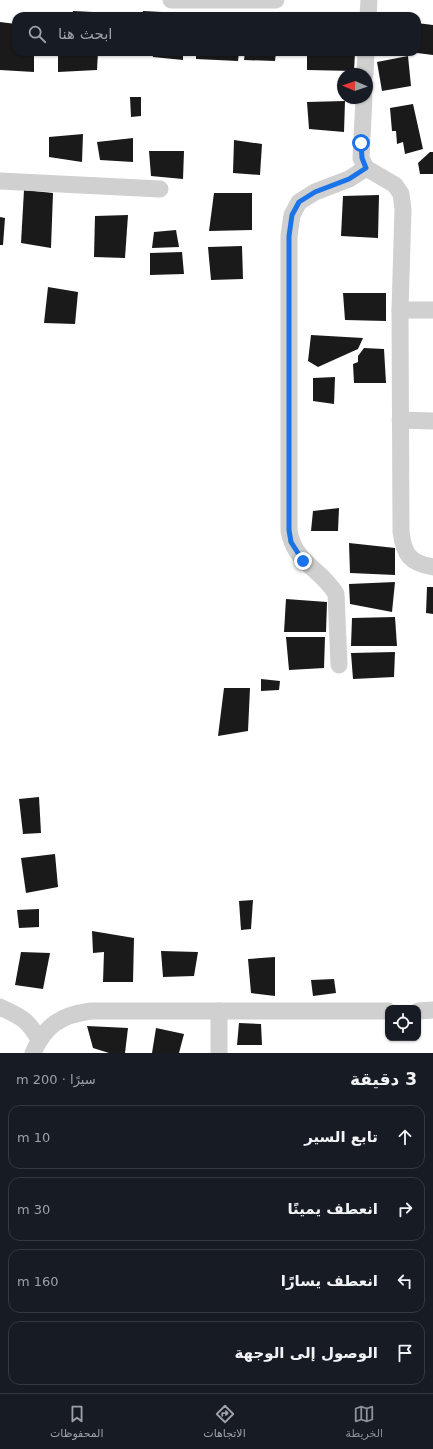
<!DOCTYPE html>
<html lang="ar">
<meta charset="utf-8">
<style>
body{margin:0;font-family:"DejaVu Sans",Vazirmatn,sans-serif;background:#242831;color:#f1f3f6;direction:rtl}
.controls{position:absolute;right:12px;bottom:12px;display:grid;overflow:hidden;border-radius:8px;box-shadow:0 1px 3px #0004}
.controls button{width:36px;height:36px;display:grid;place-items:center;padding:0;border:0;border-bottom:1px solid #363941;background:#171b24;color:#f1f3f6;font:20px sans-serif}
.compass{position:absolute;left:337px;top:68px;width:36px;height:36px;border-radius:50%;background:#171b24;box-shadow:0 1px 3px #0004;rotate:272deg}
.stop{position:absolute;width:12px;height:12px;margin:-9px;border:3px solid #1a73e8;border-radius:50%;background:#fff}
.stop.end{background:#1a73e8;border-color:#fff;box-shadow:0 1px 4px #0008}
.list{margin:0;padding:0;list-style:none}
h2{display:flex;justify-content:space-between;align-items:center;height:52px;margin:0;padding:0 16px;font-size:17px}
h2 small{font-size:13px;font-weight:400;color:#9ea1a6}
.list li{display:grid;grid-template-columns:26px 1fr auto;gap:12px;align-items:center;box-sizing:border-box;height:64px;margin:0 8px 8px;padding:0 8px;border:1px solid #363941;border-radius:12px}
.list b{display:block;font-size:15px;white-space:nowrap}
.list em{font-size:13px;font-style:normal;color:#9ea1a6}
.icon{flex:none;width:22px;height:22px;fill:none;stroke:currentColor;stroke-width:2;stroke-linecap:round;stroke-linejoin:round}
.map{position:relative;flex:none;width:433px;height:1053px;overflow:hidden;direction:ltr}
.search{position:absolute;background:#171b24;box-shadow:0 1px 3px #0004;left:12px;right:12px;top:12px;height:44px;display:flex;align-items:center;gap:10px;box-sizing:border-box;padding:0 14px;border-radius:12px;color:#9ea1a6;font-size:15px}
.sheet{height:340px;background:#171b24}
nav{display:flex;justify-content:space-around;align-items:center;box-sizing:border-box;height:56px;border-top:1px solid #363941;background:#171b24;font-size:11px;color:#9ea1a6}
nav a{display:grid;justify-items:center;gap:2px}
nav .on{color:#8c9099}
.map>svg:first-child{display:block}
</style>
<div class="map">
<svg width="433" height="1053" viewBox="0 0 433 1053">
<rect width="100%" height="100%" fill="#fff"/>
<g fill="#1a1a1a">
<polygon points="73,11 112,13 111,16 72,16"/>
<polygon points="143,11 180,13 180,16 142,16"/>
<polygon points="308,12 347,15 347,16 308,16"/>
<polygon points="0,22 16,24 16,52 34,52 34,72 0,70"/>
<polygon points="417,23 433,25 433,55 417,53"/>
<polygon points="58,52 98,52 97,70 58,72"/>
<polygon points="152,52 183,52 183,60 153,57"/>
<polygon points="196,52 239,52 238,61 196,59"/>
<polygon points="245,52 276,52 275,61 244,60"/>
<polygon points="307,52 355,52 354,71 307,70"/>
<polygon points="408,56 411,86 382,91 377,62"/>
<polygon points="130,97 141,97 141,116 131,117"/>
<polygon points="345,101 344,132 309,129 307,102"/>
<polygon points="413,104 423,149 405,154 403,142 397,144 396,131 392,131 390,108"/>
<polygon points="83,134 82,162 49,157 49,137"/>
<polygon points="133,138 133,162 100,160 97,142"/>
<polygon points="234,140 262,144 260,175 233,173"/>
<polygon points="149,151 184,151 183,179 151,176"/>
<polygon points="430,152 433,152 433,174 420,174 418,163"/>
<polygon points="24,190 53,193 51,248 21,243"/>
<polygon points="214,193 252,193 252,230 209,231"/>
<polygon points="379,195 378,238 341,236 343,196"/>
<polygon points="128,215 125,258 94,257 95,216"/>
<polygon points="0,217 5,218 3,245 0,245"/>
<polygon points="176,230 179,247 152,248 154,232"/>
<polygon points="242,246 243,279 211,280 208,247"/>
<polygon points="182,252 184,274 150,275 150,253"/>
<polygon points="48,287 78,292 75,324 44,323"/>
<polygon points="343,293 386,293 386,321 345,320"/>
<polygon points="311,335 363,338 358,349 318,367 308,361"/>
<polygon points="364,348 384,349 386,383 354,383 353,364 358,362 358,356"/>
<polygon points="335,377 334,404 313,401 313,378"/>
<polygon points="339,508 338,531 311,531 313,511"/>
<polygon points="349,543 395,548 395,575 350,573"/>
<polygon points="395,582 392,612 350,604 349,584"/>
<polygon points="427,587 433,587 433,614 426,613"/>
<polygon points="286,599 327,602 326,632 284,632"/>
<polygon points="395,617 397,646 351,646 352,618"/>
<polygon points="286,637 325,637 324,668 289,670"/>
<polygon points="395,652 394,677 353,679 351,653"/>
<polygon points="261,679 280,681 279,690 261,691"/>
<polygon points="224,688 250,688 248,731 218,736"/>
<polygon points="39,797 41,833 23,834 19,799"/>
<polygon points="55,854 58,887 26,893 21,858"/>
<polygon points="253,900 251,929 241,930 239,901"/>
<polygon points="39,909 39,927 19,928 17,910"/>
<polygon points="92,931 134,938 133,982 103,982 104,952 93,953"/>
<polygon points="161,951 198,952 194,976 163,977"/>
<polygon points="21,952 50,953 43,989 15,985"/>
<polygon points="275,957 275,996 251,993 248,959"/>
<polygon points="334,979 336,993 313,996 311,980"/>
<polygon points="239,1023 261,1024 262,1045 237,1045"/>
<polygon points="87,1026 128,1028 125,1053 109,1053 93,1048"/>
<polygon points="156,1028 184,1034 179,1053 152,1053"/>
</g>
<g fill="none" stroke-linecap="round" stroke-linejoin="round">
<g stroke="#d0d0d0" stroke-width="17">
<polyline points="171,0 276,0"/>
<polyline points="368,16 369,0"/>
<polyline points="365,74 366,52"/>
<path d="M 364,98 L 361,158 L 366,168 L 395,185 L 401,194 L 403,209 L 400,310 L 401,532 C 404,555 410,563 433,567"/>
<polyline points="0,181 160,189"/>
<polyline points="400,310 433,310"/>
<polyline points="400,420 433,421"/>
<path d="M 339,665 L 336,594 C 321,568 295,564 289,531 L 289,236 L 292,215 L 299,202 L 315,192 L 349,179 L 366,168"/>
<path d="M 0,1007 C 22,1018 26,1018 39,1039"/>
<polyline points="219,1011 219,1053"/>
<polyline points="418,1011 433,1010"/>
<path d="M 33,1053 C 45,1025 61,1015 91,1011 L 388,1011"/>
</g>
</g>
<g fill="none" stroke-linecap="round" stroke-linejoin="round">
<polyline stroke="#1a73e8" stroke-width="5" points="303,561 291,542 289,530 289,236 292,215 299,202 315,192 349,179 366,168 362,158 361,143"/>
</g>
</svg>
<div class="controls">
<button><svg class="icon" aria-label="locate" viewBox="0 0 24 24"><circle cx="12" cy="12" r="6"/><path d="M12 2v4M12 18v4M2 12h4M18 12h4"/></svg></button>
</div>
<svg class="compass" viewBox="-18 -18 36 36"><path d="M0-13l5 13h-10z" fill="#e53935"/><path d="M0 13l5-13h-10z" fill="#9ea1a6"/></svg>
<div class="stop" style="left:361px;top:143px"></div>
<div class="stop end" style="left:303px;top:561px"></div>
<div class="search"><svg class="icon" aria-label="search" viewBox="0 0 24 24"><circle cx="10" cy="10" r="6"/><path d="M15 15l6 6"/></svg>ابحث هنا</div>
</div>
<section class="sheet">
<h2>3 دقيقة<small>سيرًا · 200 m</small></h2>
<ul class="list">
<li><svg class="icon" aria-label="ahead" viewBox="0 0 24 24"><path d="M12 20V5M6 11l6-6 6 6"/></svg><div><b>تابع السير</b></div><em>10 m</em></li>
<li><svg class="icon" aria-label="right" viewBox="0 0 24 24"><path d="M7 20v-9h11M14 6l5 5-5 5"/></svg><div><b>انعطف يمينًا</b></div><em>30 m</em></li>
<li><svg class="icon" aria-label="left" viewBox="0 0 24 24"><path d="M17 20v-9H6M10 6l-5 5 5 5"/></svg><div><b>انعطف يسارًا</b></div><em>160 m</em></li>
<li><svg class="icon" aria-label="arrive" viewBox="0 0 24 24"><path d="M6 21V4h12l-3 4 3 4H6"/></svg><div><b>الوصول إلى الوجهة</b></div></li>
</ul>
</section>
<nav>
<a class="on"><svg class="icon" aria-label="map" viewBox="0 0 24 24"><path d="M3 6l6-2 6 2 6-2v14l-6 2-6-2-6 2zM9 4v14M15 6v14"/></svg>الخريطة</a>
<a><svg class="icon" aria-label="directions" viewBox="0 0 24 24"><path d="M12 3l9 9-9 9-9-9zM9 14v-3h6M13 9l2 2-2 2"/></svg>الاتجاهات</a>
<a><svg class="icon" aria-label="saved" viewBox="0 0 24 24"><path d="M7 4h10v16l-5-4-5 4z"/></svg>المحفوظات</a>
</nav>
